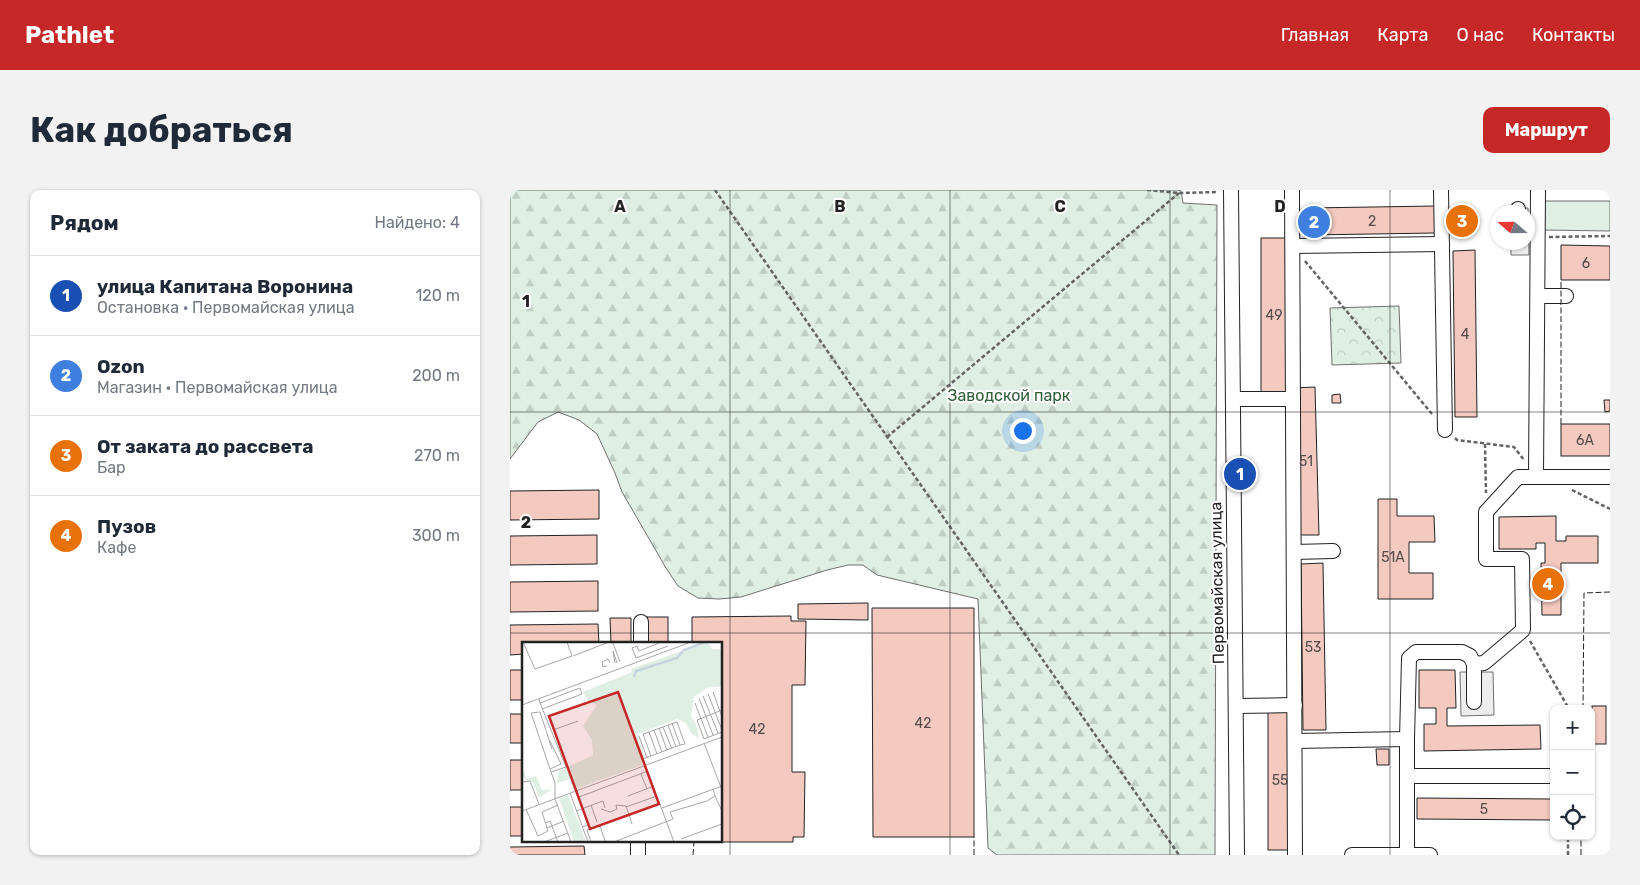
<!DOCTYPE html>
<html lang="ru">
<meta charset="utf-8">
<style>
body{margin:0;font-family:Rubik,sans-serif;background:#f2f2f3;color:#1f2937}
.controls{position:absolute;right:15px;bottom:15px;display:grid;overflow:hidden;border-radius:10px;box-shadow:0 1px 4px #0004}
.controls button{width:45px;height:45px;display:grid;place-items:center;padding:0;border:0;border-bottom:1px solid #e0e1e3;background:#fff;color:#1f2937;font:25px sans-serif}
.compass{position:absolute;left:980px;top:15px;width:45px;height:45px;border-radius:50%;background:#fff;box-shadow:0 1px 4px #0004;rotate:290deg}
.you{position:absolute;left:512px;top:240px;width:18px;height:18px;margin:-12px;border:4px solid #fff;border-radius:50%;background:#1a73e8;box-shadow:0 0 0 8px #1a73e833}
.badge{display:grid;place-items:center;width:32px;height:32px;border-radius:50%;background:#c62828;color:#fff;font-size:16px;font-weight:700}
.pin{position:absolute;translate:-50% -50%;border:2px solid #fff;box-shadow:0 1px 5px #0006}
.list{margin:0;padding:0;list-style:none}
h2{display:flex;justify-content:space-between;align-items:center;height:65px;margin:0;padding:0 20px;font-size:21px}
h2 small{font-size:16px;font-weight:400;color:#747a83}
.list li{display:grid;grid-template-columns:32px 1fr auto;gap:15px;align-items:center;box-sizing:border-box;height:80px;padding:0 20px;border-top:1px solid #e0e1e3}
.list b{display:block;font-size:19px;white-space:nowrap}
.list p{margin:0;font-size:16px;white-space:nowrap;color:#747a83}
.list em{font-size:16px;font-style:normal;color:#747a83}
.icon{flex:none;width:28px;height:28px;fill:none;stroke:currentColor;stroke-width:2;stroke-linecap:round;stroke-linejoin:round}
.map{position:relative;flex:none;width:1100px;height:665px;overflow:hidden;border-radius:10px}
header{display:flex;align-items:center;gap:30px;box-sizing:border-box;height:70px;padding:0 25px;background:#c62828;color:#fff}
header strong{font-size:24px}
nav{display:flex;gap:28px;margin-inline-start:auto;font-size:18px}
.intro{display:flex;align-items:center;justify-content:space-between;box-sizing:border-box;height:120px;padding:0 30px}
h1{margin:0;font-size:35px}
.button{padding:12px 22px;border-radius:10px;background:#c62828;color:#fff;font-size:18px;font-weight:700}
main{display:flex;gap:30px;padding:0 30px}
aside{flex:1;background:#fff;border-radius:10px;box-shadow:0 1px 4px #0004}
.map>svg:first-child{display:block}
</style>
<header>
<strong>Pathlet</strong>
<nav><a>Главная</a><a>Карта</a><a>О нас</a><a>Контакты</a></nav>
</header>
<div class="intro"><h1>Как добраться</h1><a class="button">Маршрут</a></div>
<main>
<aside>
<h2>Рядом<small>Найдено: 4</small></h2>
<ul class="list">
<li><span class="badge" style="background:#1a4fb4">1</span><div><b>улица Капитана Воронина</b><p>Остановка · Первомайская улица</p></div><em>120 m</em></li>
<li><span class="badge" style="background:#3f7fe0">2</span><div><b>Ozon</b><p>Магазин · Первомайская улица</p></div><em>200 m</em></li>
<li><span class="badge" style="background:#e8710a">3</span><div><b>От заката до рассвета</b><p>Бар</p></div><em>270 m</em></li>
<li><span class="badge" style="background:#e8710a">4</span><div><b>Пузов</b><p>Кафе</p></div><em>300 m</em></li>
</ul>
</aside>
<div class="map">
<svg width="1100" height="665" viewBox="0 0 1100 665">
<defs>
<pattern id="forest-firs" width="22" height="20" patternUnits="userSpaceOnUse" patternTransform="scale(1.25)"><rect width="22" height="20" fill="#e0efe3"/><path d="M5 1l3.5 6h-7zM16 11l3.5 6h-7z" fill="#c0cdc2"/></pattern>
<pattern id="park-crowns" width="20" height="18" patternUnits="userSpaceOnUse" patternTransform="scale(1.25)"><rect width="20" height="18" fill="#e0efe3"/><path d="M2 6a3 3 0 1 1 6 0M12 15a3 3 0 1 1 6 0" fill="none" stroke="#c0cdc2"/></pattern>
</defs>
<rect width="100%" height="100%" fill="#fff"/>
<polygon fill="#e0efe3" stroke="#6f6f6f" points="1034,11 1100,11 1100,41 1034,40"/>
<polygon fill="url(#forest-firs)" stroke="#6f6f6f" points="0,0 668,0 671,1 673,13 707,15 705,665 487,665 478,658 468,409 367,385 353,375 338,375 317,380 231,407 209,409 188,408 168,396 156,378 112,302 105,283 87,244 69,230 48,222 28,232 0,269"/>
<polygon fill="url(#park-crowns)" stroke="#6f6f6f" points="889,116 891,173 822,175 820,118"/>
<g fill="#ededed" stroke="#6f6f6f">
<polygon points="1000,18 1018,18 1019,65 1001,65 1001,53 1018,52 1018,22 1000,22"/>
<polygon points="950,482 983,482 984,525 951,526"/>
</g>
<g fill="#f3c9c0" stroke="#222">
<polygon points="925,16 925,43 799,45 799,18"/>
<polygon points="967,22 967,39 938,40 937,24"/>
<rect x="751" y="48" width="25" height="155"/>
<polygon points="1051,55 1100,56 1100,90 1051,90"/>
<polygon points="965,60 967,227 945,227 943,61"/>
<polygon points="805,197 809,345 786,345 783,198"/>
<polygon points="830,204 831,213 822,213 822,205"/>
<polygon points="1094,210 1100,210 1100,221 1095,222"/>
<rect x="1051" y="234" width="49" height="32"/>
<polygon points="89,300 89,329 0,330 0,301"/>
<polygon points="868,309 887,309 887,326 924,326 925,352 899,352 899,383 923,383 923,409 868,409"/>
<polygon points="1046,326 1046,351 1056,351 1056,346 1088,346 1088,373 1051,373 1051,425 1032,425 1031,373 1035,373 1035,353 1026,353 1026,359 989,359 989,327"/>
<polygon points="87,345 87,374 0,375 0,346"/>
<polygon points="813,373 816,540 793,540 791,374"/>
<polygon points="88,391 88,421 0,422 0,392"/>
<polygon points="358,413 358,430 288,429 288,414"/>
<polygon points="362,418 464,418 464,647 363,647"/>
<polygon points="281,426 281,431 296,431 295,495 282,495 282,582 295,582 294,647 283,647 283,652 184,652 211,651 211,454 182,454 182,427"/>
<rect x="137" y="427" width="21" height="27"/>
<polygon points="100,428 121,428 121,454 101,454"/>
<polygon points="88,434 89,454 14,454 14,464 0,465 0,435"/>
<rect x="0" y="480" width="14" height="30"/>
<polygon points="909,480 945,480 946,518 937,518 937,536 1030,535 1031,559 914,561 914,534 926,534 926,518 909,518"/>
<rect x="1082" y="516" width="14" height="38"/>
<rect x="758" y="521" width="24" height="139"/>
<rect x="0" y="524" width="14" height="29"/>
<polygon points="866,559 879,559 879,575 867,575"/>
<rect x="0" y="570" width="14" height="30"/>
<polygon points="907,608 1042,609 1041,630 907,629"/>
<rect x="0" y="617" width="14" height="29"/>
<polygon points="74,656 75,665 0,665 0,657"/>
</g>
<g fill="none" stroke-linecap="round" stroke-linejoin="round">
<g stroke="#222" stroke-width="16">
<g id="minor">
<polyline points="721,0 727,665"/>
<polyline points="782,0 785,665"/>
<polyline points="931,0 935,240"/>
<polyline points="1008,19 1008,22"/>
<polyline points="783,56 932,54"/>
<polyline points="1028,106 1056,106"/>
<polyline points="723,209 783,209"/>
<polyline points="1026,287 1028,0"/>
<polyline points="784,362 823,361"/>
<polyline points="131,454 131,432"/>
<polyline points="964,512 964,474 974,473 1013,440 1012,369 976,369 976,322 1008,287 1100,287"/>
<polyline points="726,516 785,515"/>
<polyline points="785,551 897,549"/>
<polyline points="897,586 1044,586"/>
<polyline points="128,665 128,651"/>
<polyline points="842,665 920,665"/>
<polyline points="897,665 897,549 899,468 906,462 952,462 960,466 964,474"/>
</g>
</g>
<g stroke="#646464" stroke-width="2.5" stroke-dasharray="4 2.5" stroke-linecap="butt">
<polyline points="205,0 669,665"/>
<polyline points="637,0 669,3 708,2"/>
<polyline points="1039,47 1100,46"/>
<polyline points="795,71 922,224"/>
<polyline points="377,247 669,3"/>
<polyline points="945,248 947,250 1004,257 1014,270"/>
<polyline points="975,254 976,303"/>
<polyline points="1062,300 1100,319"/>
<polyline points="1020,451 1059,519"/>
<polyline points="1058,665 1058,646"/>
</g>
<use href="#minor" stroke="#fff" stroke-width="14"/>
<g stroke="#222" stroke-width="1" stroke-dasharray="6 2.5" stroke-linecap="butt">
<polyline points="1051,234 1051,90"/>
<polyline points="1073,519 1074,403 1100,402"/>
<polyline points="183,665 184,652"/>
<polyline points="464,665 464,647"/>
<polyline points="1071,665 1071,646"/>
</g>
</g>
<path fill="none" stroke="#222" stroke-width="1" stroke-opacity="0.55" d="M 220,0 L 220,665M 440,0 L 440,665M 660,0 L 660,665M 880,0 L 880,665M 0,222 L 1100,222M 0,443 L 1100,443"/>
<g text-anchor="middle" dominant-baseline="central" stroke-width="4" stroke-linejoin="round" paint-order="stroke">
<g font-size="14" fill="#564c4a">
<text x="862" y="31">2</text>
<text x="1076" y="73">6</text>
<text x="764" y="125">49</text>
<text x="955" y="144">4</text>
<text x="1075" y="250">6А</text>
<text x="796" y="271">51</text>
<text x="883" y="367">51А</text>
<text x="803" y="457">53</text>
<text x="413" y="533">42</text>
<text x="247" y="539">42</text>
<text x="770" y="590">55</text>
<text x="974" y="619">5</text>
</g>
<g font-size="16" fill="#2f5e38" stroke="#fff">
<text x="499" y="205">Заводской парк</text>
</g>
<g font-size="16" fill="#222" stroke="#fff">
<text transform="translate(707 393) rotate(-91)">Первомайская улица</text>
</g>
</g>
<g transform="translate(12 452)">
<rect width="200" height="200" fill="#fff"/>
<path d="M 185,0 L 190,7 L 199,7 L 200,10 L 200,44 L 185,46 L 172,55 L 169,75 L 174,82 L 177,97 L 169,91 L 164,81 L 155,77 L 115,92 L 122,113 L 120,123 L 51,148 L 48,137 L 35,141 L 37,129 L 71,113 L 70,98 L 61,84 L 75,63 L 66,59 L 61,50 L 110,30 L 109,27 ZM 0,124 L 5,137 L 14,134 L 20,148 L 30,148 L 17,155 L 11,140 L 4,138 L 0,134 Z" fill="#e0efe3"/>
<path d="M 46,153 L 64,200 L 52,200 L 37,156 Z" fill="#e0efe3"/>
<path fill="none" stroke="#c7d3dd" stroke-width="2.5" d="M 112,35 L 114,29 L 155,16 L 162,8 L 183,0"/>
<path fill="none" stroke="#a7a7a7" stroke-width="1" d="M 1,0 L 13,27 L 50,14 L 45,0M 91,1 L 98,20M 137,1 L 117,9 L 115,4 L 110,6 L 114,16 L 146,4M 51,14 L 87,0M 93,21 L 91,9 L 95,21M 85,24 L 81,25 L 80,20 L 86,17 L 88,21M 191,50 L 200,75M 186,52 L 200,88M 181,54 L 196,91M 177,56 L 191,93M 17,57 L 18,61 L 58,46 L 60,52 L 20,67M 18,61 L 44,125 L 29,130M 173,61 L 186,95M 0,63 L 169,0M 200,68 L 175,78 L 182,97 L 200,90M 150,81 L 158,103 L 121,117 L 152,200M 146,83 L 154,105M 141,85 L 150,107M 137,86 L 145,108M 31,88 L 56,79M 132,88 L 140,110M 127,90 L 135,112M 117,94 L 125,116M 28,99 L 39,122 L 28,127 L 33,141 L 33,157 L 49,200M 182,101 L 200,148M 129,114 L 121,92 L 155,80 L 163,102 L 158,103M 28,127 L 9,71 L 18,70 L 30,107M 119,132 L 125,147M 0,140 L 8,139 L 17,162M 54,149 L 67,183 L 60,185M 48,151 L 66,200M 106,154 L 132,144M 193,154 L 200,169M 57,155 L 126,129M 69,163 L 75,180M 104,165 L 135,154M 140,166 L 200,144M 4,167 L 16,194 L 26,189 L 20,170 L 36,163M 79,167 L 88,170 L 95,167 L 94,163 L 104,164 L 110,182M 0,169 L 200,95M 54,169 L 81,159 L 83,166M 23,181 L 28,179 L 36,200M 78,184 L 83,199M 25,186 L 42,179M 159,197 L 200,182M 22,200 L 46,191M 69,200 L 65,188 L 83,182M 92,200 L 151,177 L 148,170 L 185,159 L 193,154 L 191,147"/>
<path fill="#c62828" fill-opacity="0.15" stroke="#c62828" stroke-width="2.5" d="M 96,50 L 137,162 L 68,187 L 27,74 Z"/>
<rect width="200" height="200" fill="none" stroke="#222" stroke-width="2.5"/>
</g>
<g font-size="16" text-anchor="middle" font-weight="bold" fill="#222" stroke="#fff" stroke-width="4" stroke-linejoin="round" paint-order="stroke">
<text x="110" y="22">A</text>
<text x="330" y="22">B</text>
<text x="550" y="22">C</text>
<text x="770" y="22">D</text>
<text x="16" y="117">1</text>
<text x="16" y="338">2</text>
</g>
</svg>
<div class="controls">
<button>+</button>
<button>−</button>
<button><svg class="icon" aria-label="locate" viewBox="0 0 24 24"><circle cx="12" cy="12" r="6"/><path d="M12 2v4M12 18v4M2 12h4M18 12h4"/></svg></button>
</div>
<svg class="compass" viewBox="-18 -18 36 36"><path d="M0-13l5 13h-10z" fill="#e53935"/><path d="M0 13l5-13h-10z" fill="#747a83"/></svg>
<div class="you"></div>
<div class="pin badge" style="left:730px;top:284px;background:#1a4fb4">1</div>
<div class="pin badge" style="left:804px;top:32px;background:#3f7fe0">2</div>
<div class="pin badge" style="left:952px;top:31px;background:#e8710a">3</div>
<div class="pin badge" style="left:1038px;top:394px;background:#e8710a">4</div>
</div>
</main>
